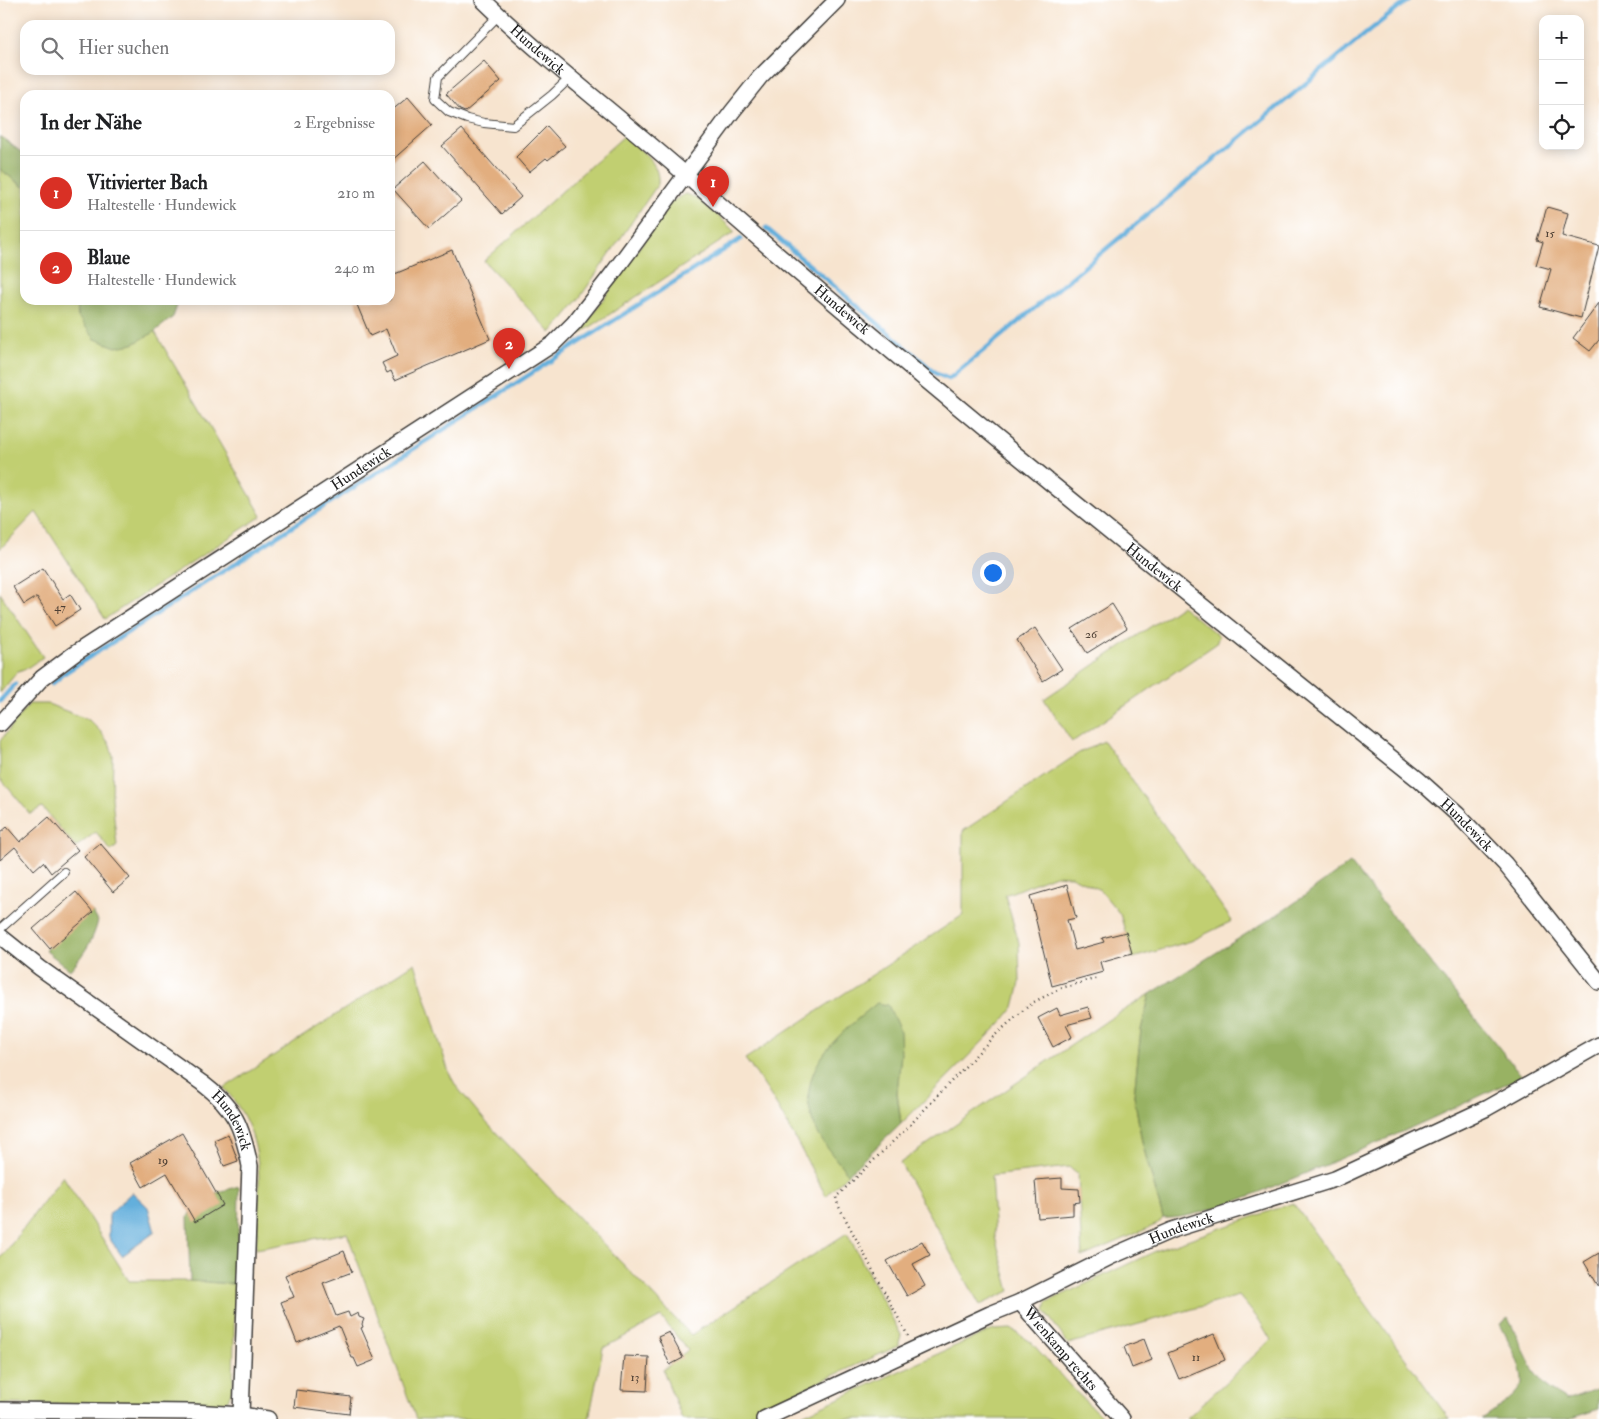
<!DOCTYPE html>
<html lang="de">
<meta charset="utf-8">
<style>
body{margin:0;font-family:"IM FELL Double Pica",serif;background:#f6f6f6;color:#202124}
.controls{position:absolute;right:15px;top:15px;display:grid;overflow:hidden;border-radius:10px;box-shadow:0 2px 12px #0003}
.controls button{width:45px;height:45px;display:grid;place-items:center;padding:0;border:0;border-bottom:1px solid #e0e0e0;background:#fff;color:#202124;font:25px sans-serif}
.you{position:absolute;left:992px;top:572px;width:18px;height:18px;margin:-12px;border:4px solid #fff;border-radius:50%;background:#1a73e8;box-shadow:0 0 0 8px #1a73e833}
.badge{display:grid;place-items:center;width:32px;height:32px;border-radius:50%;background:#d93025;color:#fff;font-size:16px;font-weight:700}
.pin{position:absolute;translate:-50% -41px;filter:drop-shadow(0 1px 2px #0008)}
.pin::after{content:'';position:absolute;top:26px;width:18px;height:15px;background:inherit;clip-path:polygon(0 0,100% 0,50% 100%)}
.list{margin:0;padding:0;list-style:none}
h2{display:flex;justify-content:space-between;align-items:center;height:65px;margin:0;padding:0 20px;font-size:21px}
h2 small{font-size:16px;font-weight:400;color:#757577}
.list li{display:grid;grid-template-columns:32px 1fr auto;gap:15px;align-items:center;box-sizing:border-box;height:75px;padding:0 20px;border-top:1px solid #e0e0e0}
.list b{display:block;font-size:19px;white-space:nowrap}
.list p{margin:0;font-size:16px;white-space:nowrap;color:#757577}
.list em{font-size:16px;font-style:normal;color:#757577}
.icon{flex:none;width:28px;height:28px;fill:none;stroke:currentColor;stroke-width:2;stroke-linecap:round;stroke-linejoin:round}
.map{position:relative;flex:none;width:1599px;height:1419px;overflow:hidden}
.search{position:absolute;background:#fff;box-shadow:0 2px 12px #0003;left:20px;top:20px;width:375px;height:55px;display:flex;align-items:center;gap:12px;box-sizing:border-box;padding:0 18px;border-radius:15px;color:#757577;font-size:19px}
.panel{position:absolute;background:#fff;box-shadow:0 2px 12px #0003;left:20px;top:90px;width:375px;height:215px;border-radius:15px}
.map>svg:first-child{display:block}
</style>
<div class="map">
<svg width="1599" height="1419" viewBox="0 0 1599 1419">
<rect width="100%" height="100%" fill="#fff"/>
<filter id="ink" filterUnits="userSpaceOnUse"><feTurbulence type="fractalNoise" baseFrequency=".02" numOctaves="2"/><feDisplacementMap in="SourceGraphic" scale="10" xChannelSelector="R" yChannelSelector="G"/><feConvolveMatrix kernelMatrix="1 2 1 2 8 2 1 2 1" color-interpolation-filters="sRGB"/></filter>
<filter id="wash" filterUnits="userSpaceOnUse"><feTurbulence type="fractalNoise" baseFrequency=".0096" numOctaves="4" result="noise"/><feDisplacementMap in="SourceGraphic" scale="20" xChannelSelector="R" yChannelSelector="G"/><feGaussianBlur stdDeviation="1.12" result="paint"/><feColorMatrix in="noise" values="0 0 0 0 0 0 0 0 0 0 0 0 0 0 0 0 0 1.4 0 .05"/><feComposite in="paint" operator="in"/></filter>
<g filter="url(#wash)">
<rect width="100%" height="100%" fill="#f7e4cf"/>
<g fill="#c1cf71" stroke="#6e7646">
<path d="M 624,136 C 640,150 660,161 658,184 L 576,303 L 551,333 L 484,261 Z"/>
<polygon points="0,169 25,188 25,300 77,300 78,317 155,332 262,516 105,619 36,512 0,549"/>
<path d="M 685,194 C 701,196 723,221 735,232 L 578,335 L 671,202 Z"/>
<polygon points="0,593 43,657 27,668 18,671 0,693"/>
<polygon points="1181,606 1219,636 1216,644 1072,742 1044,699"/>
<polygon points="29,704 48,704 89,720 101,732 110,745 113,756 112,798 117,846 111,851 96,832 76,847 42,807 30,814 0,778 0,741"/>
<path d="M 1104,741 L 1232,921 L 1191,941 L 1133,958 L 1120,914 L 1100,890 L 1071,876 L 1055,875 L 1005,895 L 1019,943 L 1020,983 L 1014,1007 L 1003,1021 L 901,1124 L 897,1091 L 901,1054 L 824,1143 L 848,1174 L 826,1196 C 801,1151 777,1099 745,1059 L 963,915 L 963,831 L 1079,753 Z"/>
<path d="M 415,963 L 449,1073 L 456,1086 L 486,1122 L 691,1335 L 847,1233 L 901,1335 L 898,1346 L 738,1419 L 682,1419 L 663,1370 L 688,1350 L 661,1317 L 603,1348 L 589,1419 L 416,1419 L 347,1233 L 256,1249 C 259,1187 269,1139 224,1088 Z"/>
<polygon points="1150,994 1141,1030 1134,1095 1142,1142 1163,1218 1158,1224 1082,1257 1078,1175 1069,1167 991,1176 995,1237 1010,1291 980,1305 900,1163 1108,1020"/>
<polygon points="63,1176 129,1281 190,1281 235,1284 233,1387 228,1400 217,1405 0,1404 0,1259"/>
<polygon points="1293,1203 1449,1419 1186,1419 1271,1340 1259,1320 1239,1296 1068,1344 1045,1311 1047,1302 1158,1250"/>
<polygon points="1011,1329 1031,1342 1072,1388 1104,1419 793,1419 971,1339 994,1330"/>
</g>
<g fill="#98b263" stroke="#5a6740">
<polygon points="0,136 25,155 25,188 0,169"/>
<polygon points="77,300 179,300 173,317 153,333 133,344 116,347 95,339 78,317"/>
<path d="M 1350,863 L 1522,1076 C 1439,1116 1357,1153 1272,1187 C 1245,1198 1191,1220 1163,1218 L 1142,1142 L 1134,1095 L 1141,1030 L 1150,994 L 1286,909 Z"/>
<path d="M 92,911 L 98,921 C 93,941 84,954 70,970 L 45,950 Z"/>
<path d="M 877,1003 L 888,1005 L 900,1031 L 901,1054 L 897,1093 L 901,1124 L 848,1174 C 837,1160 822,1144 815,1127 C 791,1071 839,1034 877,1003 Z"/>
<polygon points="239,1186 238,1246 235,1284 190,1281 188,1217 195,1203 212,1194"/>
<path d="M 1508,1318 L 1535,1373 L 1548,1389 L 1566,1400 L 1599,1388 L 1599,1409 L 1568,1419 L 1482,1419 C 1494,1410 1513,1400 1521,1386 C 1527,1374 1506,1336 1500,1324 Z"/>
</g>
<polygon fill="#63afdc" stroke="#40667c" points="132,1192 148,1207 155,1232 122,1256 109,1238 109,1214"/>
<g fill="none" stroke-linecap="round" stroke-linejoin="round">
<g stroke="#63afdc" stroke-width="4.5">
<polyline points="766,228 937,374 949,379 1374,27 1409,0"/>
<polyline points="52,684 66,672 741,239"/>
<polyline points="0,701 15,684"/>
</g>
</g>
<g id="blocks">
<g fill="#e2ae7f">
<polygon points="484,61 501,81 465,112 460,110 446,94"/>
<polygon points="408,97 432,125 390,162 390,112"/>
<polygon points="547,126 565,146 548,160 546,158 529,172 516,157"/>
<polygon points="462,129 521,197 502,214 442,146"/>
<polygon points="425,161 461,201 429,229 393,189"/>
<polygon points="1547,207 1568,213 1562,236 1599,246 1581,318 1540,307 1551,269 1536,265 1543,242 1537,240"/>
<polygon points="452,250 490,339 395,380 391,371 387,373 382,363 397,356 386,329 370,336 355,300 390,300 390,276"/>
<polygon points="1599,303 1599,340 1590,351 1573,338"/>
<polygon points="43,568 63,599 70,594 80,610 55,626 37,597 24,605 13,587"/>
<polygon points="1112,604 1127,628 1087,653 1072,629"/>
<polygon points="1035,628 1062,669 1043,681 1017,640"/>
<polygon points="49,817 78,850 51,873 43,862 34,870 15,847 0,860 0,833 7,827 20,842"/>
<polygon points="100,843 130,878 113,892 84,857"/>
<polygon points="1067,885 1076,918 1067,920 1075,950 1104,942 1102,938 1126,932 1132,953 1100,962 1103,972 1052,986 1030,896"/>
<polygon points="76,892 93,912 50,949 33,929"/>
<polygon points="1088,1007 1092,1018 1066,1025 1072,1037 1053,1047 1038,1018 1057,1008 1060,1015"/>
<polygon points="182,1133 223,1205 195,1222 167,1173 143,1187 130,1163"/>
<polygon points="228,1134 238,1161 224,1166 214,1140"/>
<polygon points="1062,1178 1062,1188 1079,1189 1080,1202 1073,1203 1073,1215 1038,1218 1035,1180"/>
<polygon points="922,1241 930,1255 913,1264 925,1286 907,1296 887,1261"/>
<polygon points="344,1251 352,1272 323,1283 336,1316 348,1312 350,1317 358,1313 359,1317 364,1319 362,1324 363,1327 361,1328 375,1360 358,1367 354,1358 352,1358 339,1326 297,1343 281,1302 294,1297 285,1275"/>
<polygon points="1599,1253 1599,1287 1584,1262"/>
<polygon points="669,1332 683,1358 670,1365 658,1337"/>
<polygon points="1214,1334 1225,1360 1179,1379 1168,1353"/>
<polygon points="1144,1339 1152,1360 1132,1368 1124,1347"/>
<polygon points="624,1356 649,1357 647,1391 621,1390"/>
<polygon points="296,1390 351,1397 349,1414 294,1407"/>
</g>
</g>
</g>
<g filter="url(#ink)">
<use href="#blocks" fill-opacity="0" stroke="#3d3a37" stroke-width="1"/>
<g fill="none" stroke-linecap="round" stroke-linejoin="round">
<g stroke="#3d3a37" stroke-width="10">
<g id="lane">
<polyline points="499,15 438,77 435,99 449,112 467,119 484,123 513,126 552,95 571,77"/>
<polyline points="0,929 64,872"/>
</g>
</g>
<g stroke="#3d3a37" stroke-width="18">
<g id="street">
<path id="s1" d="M 483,0 C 547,62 620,117 687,176 C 925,385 1172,582 1419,780 L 1457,814 L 1505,864 L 1599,982"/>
<path id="s2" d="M 0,724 L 42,678 L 74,654 L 553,344 L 574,323 L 613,273 L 732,112 L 760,77 L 837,0"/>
<path id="s3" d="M 0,936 L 40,968 L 202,1083 C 235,1108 242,1126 250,1166 L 241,1415 L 239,1419"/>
<path id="s4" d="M 1020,1302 L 1122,1419"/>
<polyline points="0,1410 193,1412 241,1415 268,1419"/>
<path id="s5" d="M 764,1419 L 990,1314 L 1020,1302 L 1112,1256 L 1172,1230 L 1335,1179 L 1487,1108 L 1599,1045"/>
</g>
</g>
<polyline stroke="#3d3a37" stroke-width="2.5" stroke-dasharray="1 4" stroke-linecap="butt" points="908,1336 838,1205 836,1197 909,1126 992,1038 1021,1012 1034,1002 1061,988 1098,978"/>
<use href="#lane" stroke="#fff" stroke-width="8"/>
<use href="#street" stroke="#fff" stroke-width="15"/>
</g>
</g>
<g text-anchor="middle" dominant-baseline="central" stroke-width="4" stroke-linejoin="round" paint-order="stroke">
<g font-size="12" fill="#4e4035">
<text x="1550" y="233">15</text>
<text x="60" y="607">47</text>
<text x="1091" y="634">26</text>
<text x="163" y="1160">19</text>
<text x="1196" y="1357">11</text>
<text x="635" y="1377">13</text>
</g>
<g font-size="15" fill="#1c1c1c" stroke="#fff">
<text stroke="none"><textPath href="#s1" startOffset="74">Hundewick</textPath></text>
<text stroke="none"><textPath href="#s1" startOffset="474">Hundewick</textPath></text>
<text stroke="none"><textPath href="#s2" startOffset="444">Hundewick</textPath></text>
<text stroke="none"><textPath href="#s1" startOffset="879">Hundewick</textPath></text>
<text stroke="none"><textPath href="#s1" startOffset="1284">Hundewick</textPath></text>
<text stroke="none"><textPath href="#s3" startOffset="299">Hundewick</textPath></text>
<text stroke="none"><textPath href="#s5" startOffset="459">Hundewick</textPath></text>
<text stroke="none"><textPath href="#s4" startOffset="62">Wienkamp rechts</textPath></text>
</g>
</g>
</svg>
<div class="controls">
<button>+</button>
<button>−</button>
<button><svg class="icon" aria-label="locate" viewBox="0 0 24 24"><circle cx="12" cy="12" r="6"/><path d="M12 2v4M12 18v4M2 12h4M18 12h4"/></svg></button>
</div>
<div class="you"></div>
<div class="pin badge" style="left:713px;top:207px">1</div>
<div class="pin badge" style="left:509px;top:369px">2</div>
<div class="search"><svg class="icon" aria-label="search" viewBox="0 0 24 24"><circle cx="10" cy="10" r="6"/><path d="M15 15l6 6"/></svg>Hier suchen</div>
<section class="panel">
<h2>In der Nähe<small>2 Ergebnisse</small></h2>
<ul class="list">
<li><span class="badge">1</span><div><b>Vitivierter Bach</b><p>Haltestelle · Hundewick</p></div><em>210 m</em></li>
<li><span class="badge">2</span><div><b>Blaue</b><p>Haltestelle · Hundewick</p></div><em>240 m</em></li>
</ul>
</section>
</div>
